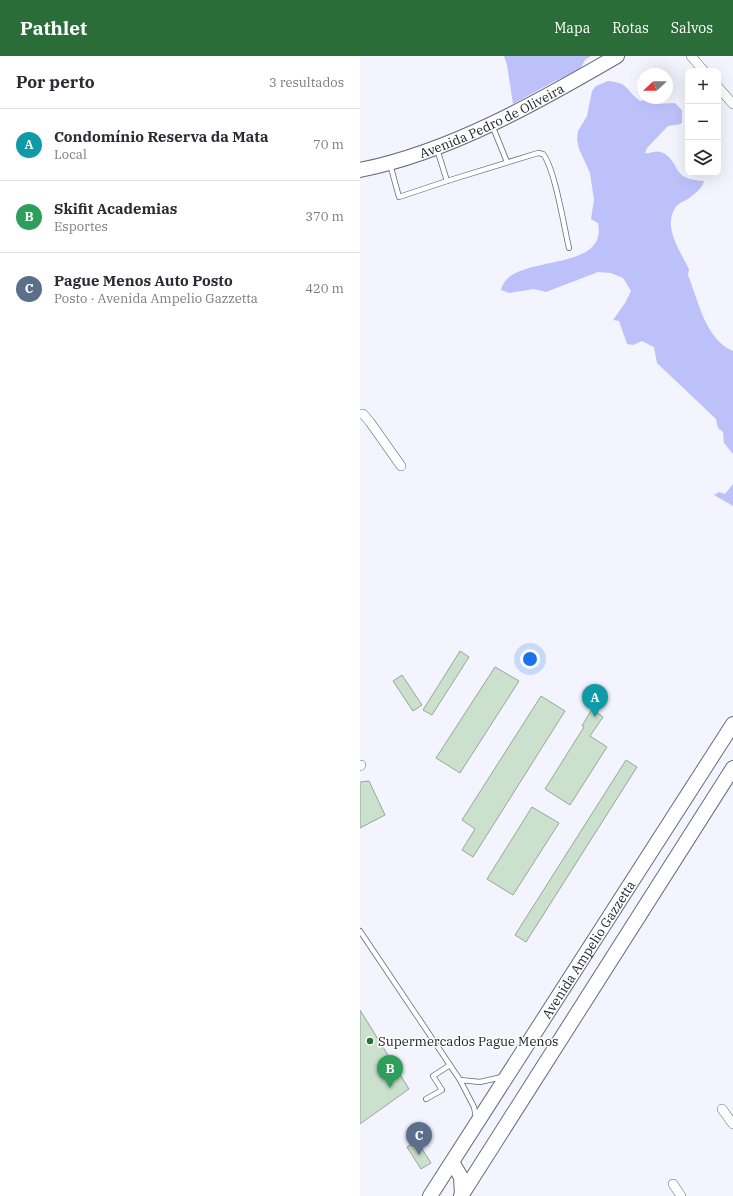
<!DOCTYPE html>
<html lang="pt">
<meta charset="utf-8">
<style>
body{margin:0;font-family:"IBM Plex Serif",serif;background:#f7f7f7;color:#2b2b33}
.controls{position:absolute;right:12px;top:12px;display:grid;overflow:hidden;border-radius:8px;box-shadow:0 4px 16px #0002}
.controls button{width:36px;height:36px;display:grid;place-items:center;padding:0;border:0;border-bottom:1px solid #e1e1e2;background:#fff;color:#2b2b33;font:20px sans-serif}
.compass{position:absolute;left:277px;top:12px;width:36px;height:36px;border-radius:50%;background:#fff;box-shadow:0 4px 16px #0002;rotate:248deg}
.you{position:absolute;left:170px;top:603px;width:14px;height:14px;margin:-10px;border:3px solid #fff;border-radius:50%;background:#1a73e8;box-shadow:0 0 0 6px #1a73e833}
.badge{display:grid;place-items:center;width:26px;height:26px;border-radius:50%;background:#2b6d38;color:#fff;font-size:13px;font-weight:700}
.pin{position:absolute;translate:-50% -33px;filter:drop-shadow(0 1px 2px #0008)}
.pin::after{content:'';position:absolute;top:21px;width:14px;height:12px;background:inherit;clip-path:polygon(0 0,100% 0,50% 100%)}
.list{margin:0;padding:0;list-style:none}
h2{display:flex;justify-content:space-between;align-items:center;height:52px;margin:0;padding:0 16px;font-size:17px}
h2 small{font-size:13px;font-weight:400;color:#7c7c81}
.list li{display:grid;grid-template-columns:26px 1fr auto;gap:12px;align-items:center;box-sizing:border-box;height:72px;padding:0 16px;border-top:1px solid #e1e1e2}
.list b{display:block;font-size:15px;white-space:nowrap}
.list p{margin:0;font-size:13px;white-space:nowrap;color:#7c7c81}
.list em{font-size:13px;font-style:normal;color:#7c7c81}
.icon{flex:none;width:22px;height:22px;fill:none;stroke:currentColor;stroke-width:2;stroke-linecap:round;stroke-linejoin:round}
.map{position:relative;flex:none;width:373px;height:1140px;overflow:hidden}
header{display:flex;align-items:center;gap:24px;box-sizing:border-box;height:56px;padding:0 20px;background:#2b6d38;color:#fff}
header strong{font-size:19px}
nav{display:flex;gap:22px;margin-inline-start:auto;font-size:14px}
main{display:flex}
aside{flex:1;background:#fff}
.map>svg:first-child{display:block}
</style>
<header>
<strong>Pathlet</strong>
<nav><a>Mapa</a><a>Rotas</a><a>Salvos</a></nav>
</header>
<main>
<aside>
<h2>Por perto<small>3 resultados</small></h2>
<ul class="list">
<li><span class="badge" style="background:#0f9aa8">A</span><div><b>Condomínio Reserva da Mata</b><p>Local</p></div><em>70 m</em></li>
<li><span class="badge" style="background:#2e9e5b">B</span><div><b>Skifit Academias</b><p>Esportes</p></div><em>370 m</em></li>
<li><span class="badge" style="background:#5c6f8a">C</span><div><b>Pague Menos Auto Posto</b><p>Posto · Avenida Ampelio Gazzetta</p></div><em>420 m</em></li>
</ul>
</aside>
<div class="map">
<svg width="373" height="1140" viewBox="0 0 373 1140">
<rect width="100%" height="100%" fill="#f3f4fe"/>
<g fill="#bdc1fa">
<polygon points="144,0 231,0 225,4 219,15 195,25 153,48 147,9"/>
<path d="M 248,25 C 270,27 265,34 280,45 L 292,42 L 295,48 L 315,47 L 322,54 L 322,67 C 317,70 312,68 307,71 L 287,92 L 285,97 C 290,98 295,94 301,96 C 322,105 309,124 344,125 C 342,133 334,138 328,143 C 324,145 317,148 315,152 C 303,171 320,195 329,213 L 328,219 C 339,246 345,283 373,295 L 373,398 L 364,387 L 363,376 L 358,372 L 356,363 L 297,307 L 294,291 L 282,285 L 273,289 L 267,288 L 259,265 L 253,264 L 265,247 L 271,235 L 263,222 L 251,217 L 238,216 L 186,236 L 174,233 L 149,237 L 141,234 C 148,196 249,219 238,167 L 231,163 L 234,144 L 230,117 L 219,93 L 217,83 L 218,75 L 227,60 L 232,35 L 236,30 Z"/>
<polygon points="373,428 373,450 354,439 359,436 365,438"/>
</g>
<g fill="#cce0ce" stroke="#95a896">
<polygon points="100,595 109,601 72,659 63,654"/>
<polygon points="135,611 159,625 100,717 76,702"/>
<polygon points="42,619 62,649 53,655 33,625"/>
<polygon points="181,640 205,655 113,801 102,794 115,773 102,764"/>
<polygon points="232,653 243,661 230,680 247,691 210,749 185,733 224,671 222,670"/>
<polygon points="266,704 277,711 166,886 155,879"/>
<polygon points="9,725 25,759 0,772 0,726"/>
<polygon points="172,751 199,767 153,839 127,823"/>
<polygon points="0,954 49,1033 0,1068"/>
<polygon points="57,1085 71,1107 61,1113 47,1091"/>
</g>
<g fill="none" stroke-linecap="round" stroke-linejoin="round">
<g stroke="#686a7f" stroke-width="6">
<g id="service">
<polyline points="132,69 147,106"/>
<polyline points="30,108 39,141 87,125 77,93"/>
<path d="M 87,125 L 178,97 L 183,98 C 195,113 204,171 209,192"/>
<polyline points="0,875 100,1024 114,1051 116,1061"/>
<polyline points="100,1024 120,1026 142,1021"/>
<polyline points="66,1043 82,1034 73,1020 90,1009"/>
</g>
</g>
<g stroke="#686a7f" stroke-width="10">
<g id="minor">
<polyline points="331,0 344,15"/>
<polyline points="358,31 373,48"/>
<polyline points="0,358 3,358 10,366 41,410"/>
<polyline points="0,710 1,709"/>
<polyline points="362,1053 373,1068"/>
<polyline points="313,1128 321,1140"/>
</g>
</g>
<g stroke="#686a7f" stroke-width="16">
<g id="primary">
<path id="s1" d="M 0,114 C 90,96 178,46 257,0"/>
<polyline points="92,1106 101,1121 102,1139"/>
<path id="s2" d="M 70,1140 L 373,668"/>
<polyline points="101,1140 373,712"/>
</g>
</g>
<use href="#service" stroke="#fff" stroke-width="4.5"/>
<use href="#minor" stroke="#fff" stroke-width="9"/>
<use href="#primary" stroke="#fff" stroke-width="14"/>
</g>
<circle fill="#2b6d38" stroke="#fff" stroke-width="1.5" cx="10" cy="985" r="4"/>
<g text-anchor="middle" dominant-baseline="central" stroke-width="3" stroke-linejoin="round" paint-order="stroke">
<g font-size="13" fill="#191a22" stroke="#fff">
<text stroke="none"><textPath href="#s1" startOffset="141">Avenida Pedro de Oliveira</textPath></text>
<text stroke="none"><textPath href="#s2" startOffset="293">Avenida Ampelio Gazzetta</textPath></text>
</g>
<g font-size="13" fill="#191a22" stroke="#fff" text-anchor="start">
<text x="18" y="985">Supermercados Pague Menos</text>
</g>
</g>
</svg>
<div class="controls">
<button>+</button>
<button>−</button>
<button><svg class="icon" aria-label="layers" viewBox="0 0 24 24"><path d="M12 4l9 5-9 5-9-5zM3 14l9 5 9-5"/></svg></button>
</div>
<svg class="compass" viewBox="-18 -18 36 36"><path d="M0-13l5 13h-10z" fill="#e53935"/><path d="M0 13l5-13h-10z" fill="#7c7c81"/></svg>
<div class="you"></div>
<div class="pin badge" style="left:235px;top:661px;background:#0f9aa8">A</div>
<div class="pin badge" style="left:30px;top:1032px;background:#2e9e5b">B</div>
<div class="pin badge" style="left:59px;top:1099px;background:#5c6f8a">C</div>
</div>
</main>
